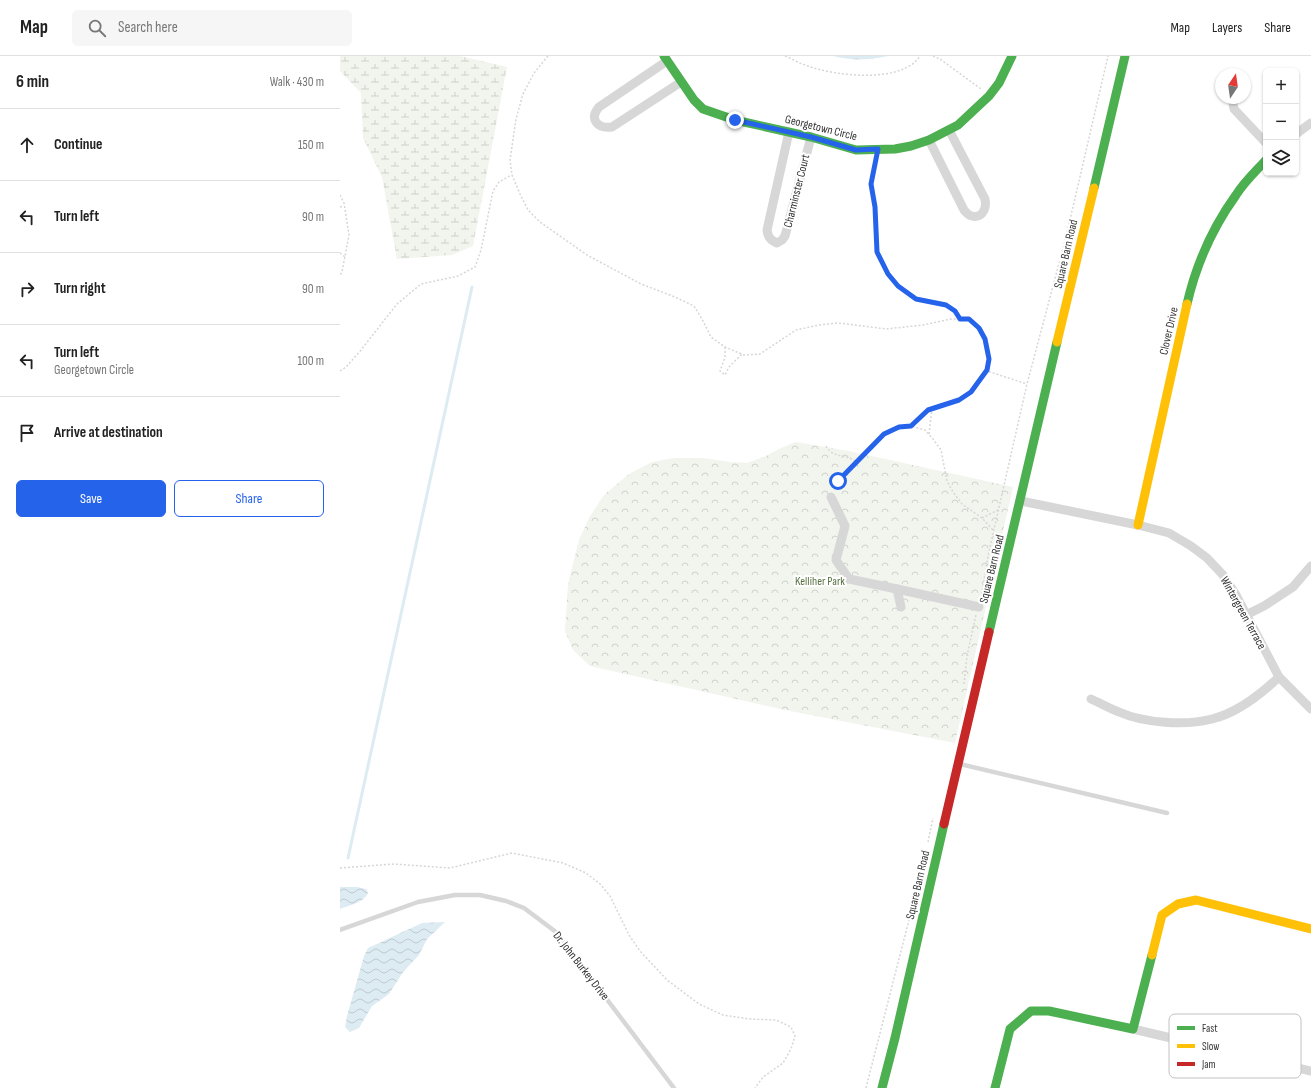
<!DOCTYPE html>
<meta charset="utf-8">
<style>
body{margin:0;font-family:"Sofia Sans Condensed",sans-serif;background:#f6f6f6;color:#222}
.controls{position:absolute;right:12px;top:12px;display:grid;overflow:hidden;border-radius:6px;box-shadow:0 1px 3px #0004}
.controls button{width:36px;height:36px;display:grid;place-items:center;padding:0;border:0;border-bottom:1px solid #e0e0e0;background:#fff;color:#222;font:20px sans-serif}
.compass{position:absolute;left:875px;top:12px;width:36px;height:36px;border-radius:50%;background:#fff;box-shadow:0 1px 3px #0004;rotate:13deg}
.stop{position:absolute;width:12px;height:12px;margin:-9px;border:3px solid #2563eb;border-radius:50%;background:#fff}
.stop.end{background:#2563eb;border-color:#fff;box-shadow:0 1px 4px #0008}
.list{margin:0;padding:0;list-style:none}
h2{display:flex;justify-content:space-between;align-items:center;height:52px;margin:0;padding:0 16px;font-size:17px}
h2 small{font-size:13px;font-weight:400;color:#767676}
.list li{display:grid;grid-template-columns:26px 1fr auto;gap:12px;align-items:center;box-sizing:border-box;height:72px;padding:0 16px;border-top:1px solid #e0e0e0}
.list b{display:block;font-size:15px;white-space:nowrap}
.list p{margin:0;font-size:13px;white-space:nowrap;color:#767676}
.list em{font-size:13px;font-style:normal;color:#767676}
.actions{display:flex;gap:8px;padding:12px 16px}
.actions a{flex:1;padding:9px 0;border:1px solid #2563eb;border-radius:6px;text-align:center;font-size:14px;color:#2563eb}
.actions .main{background:#2563eb;color:#fff}
.icon{flex:none;width:22px;height:22px;fill:none;stroke:currentColor;stroke-width:2;stroke-linecap:round;stroke-linejoin:round}
.map{position:relative;flex:none;width:971px;height:1032px;overflow:hidden}
header{display:flex;align-items:center;gap:24px;box-sizing:border-box;height:56px;padding:0 20px;background:#fff;border-bottom:1px solid #e0e0e0}
header strong{font-size:19px}
nav{display:flex;gap:22px;margin-inline-start:auto;font-size:14px}
.search{width:280px;height:36px;background:#f6f6f6;display:flex;align-items:center;gap:10px;box-sizing:border-box;padding:0 14px;border-radius:6px;color:#767676;font-size:15px}
main{display:flex}
aside{flex:1;background:#fff}
.map>svg:first-child{display:block}
</style>
<header>
<strong>Map</strong>
<div class="search"><svg class="icon" aria-label="search" viewBox="0 0 24 24"><circle cx="10" cy="10" r="6"/><path d="M15 15l6 6"/></svg>Search here</div>
<nav><a>Map</a><a>Layers</a><a>Share</a></nav>
</header>
<main>
<aside>
<h2>6 min<small>Walk · 430 m</small></h2>
<ul class="list">
<li><svg class="icon" aria-label="ahead" viewBox="0 0 24 24"><path d="M12 20V5M6 11l6-6 6 6"/></svg><div><b>Continue</b></div><em>150 m</em></li>
<li><svg class="icon" aria-label="left" viewBox="0 0 24 24"><path d="M17 20v-9H6M10 6l-5 5 5 5"/></svg><div><b>Turn left</b></div><em>90 m</em></li>
<li><svg class="icon" aria-label="right" viewBox="0 0 24 24"><path d="M7 20v-9h11M14 6l5 5-5 5"/></svg><div><b>Turn right</b></div><em>90 m</em></li>
<li><svg class="icon" aria-label="left" viewBox="0 0 24 24"><path d="M17 20v-9H6M10 6l-5 5 5 5"/></svg><div><b>Turn left</b><p>Georgetown Circle</p></div><em>100 m</em></li>
<li><svg class="icon" aria-label="arrive" viewBox="0 0 24 24"><path d="M6 21V4h12l-3 4 3 4H6"/></svg><div><b>Arrive at destination</b></div></li>
</ul>
<div class="actions"><a class="main">Save</a><a>Share</a></div>
</aside>
<div class="map">
<svg width="971" height="1032" viewBox="0 0 971 1032">
<defs>
<pattern id="wetland-marsh" width="20" height="14" patternUnits="userSpaceOnUse"><rect width="20" height="14" fill="#f1f5ed"/><path d="M1 5h8M5 5V1M11 12h8M15 12V8" fill="none" stroke="#cfd2cc"/></pattern>
<pattern id="park-crowns" width="20" height="18" patternUnits="userSpaceOnUse"><rect width="20" height="18" fill="#f1f5ed"/><path d="M2 6a3 3 0 1 1 6 0M12 15a3 3 0 1 1 6 0" fill="none" stroke="#cfd2cc"/></pattern>
<pattern id="water-waves" width="16" height="10" patternUnits="userSpaceOnUse"><rect width="16" height="10" fill="#ddebf3"/><path d="M0 5q4-4 8 0t8 0" fill="none" stroke="#becad1"/></pattern>
</defs>
<rect width="100%" height="100%" fill="#fff"/>
<polygon fill="url(#wetland-marsh)" points="0,0 120,0 167,11 133,190 112,199 57,203 42,121 23,82 21,37 0,15"/>
<polygon fill="url(#park-crowns)" points="456,386 509,395 673,431 615,687 445,654 250,610 233,594 225,575 228,528 239,484 249,462 264,439 289,418 312,406 334,402 363,402 390,406 407,407 426,400 441,392"/>
<g fill="url(#water-waves)">
<path d="M 493,0 L 548,0 C 528,4 513,5 493,0 Z"/>
<path d="M 0,831 L 17,831 L 26,833 L 28,837 C 23,847 10,849 0,853 Z"/>
<polygon points="105,866 87,883 79,899 63,916 49,938 32,950 19,972 10,976 5,971 7,960 24,900 28,892 82,867"/>
</g>
<g fill="none" stroke-linecap="round" stroke-linejoin="round">
<polyline stroke="#ddebf3" stroke-width="3" points="8,802 132,231"/>
<g stroke="#d6d6d6" stroke-width="1.5" stroke-dasharray="2 2" stroke-linecap="butt">
<polyline points="208,0 194,17 183,38 176,63 170,104 172,119 180,138 188,154 200,166 247,199 301,228 335,241 354,250 362,263 371,281 385,291 404,299 420,298 456,274 479,269 498,267 546,273 583,269 611,263 629,263 639,271 645,283 649,303 647,315 687,328"/>
<path d="M 445,0 C 453,3 460,8 468,10 C 495,20 562,28 580,0"/>
<polyline points="593,0 600,3 641,33"/>
<polyline points="536,104 531,128 535,151 537,196 548,218 558,230 576,243 606,249 615,255 620,263"/>
<polyline points="0,139 4,147 9,179 2,216 0,219"/>
<polyline points="0,151 4,150"/>
<polyline points="0,197 5,201"/>
<polyline points="385,291 385,301 380,315 385,319 389,311 402,298"/>
<polyline points="0,315 6,311 21,294 57,248 81,228 118,220 135,211 141,194 153,135 159,126 171,119"/>
<polyline points="571,370 588,354 619,344 631,336 647,315"/>
<polyline points="589,378 592,352"/>
<path d="M 486,390 C 493,403 506,397 516,406"/>
<polyline points="495,432 497,425 544,378 559,371 571,370 585,374 593,383 601,394 607,425 613,436 622,448 642,462 653,474"/>
<polyline points="642,462 658,454"/>
<polyline points="641,542 648,500 687,328 726,181 768,0"/>
<polyline points="624,628 627,600 636,559"/>
<polyline points="588,786 593,762"/>
<polyline points="0,812 54,808 110,812 172,797 223,807 246,817 260,828 270,840 289,879 300,895 327,924 359,948 383,959 409,963 436,964 451,971 455,980 451,993 443,1007 423,1021 415,1032"/>
<polyline points="526,1032 571,856"/>
</g>
<g stroke="#d7d7d7" stroke-width="4.5">
<polyline points="620,708 827,757"/>
<polyline points="0,874 78,846 115,839 140,839 166,845 184,852 216,876 334,1032"/>
</g>
<g stroke="#d7d7d7" stroke-width="9">
<path d="M 327,5 L 259,51 C 249,63 257,73 272,71 L 341,26"/>
<polyline points="892,42 894,53 926,87"/>
<path d="M 449,76 L 427,174 C 428,181 430,184 437,187 L 442,184 L 445,180 L 471,81"/>
<polyline points="956,78 971,67"/>
<path d="M 589,84 L 624,154 C 634,167 648,159 645,143 L 609,74"/>
<polyline points="491,441 505,470 496,504 509,523 557,533 561,551"/>
<polyline points="681,445 798,469 829,477 851,490 867,502 883,519 896,539 939,621 971,653"/>
<polyline points="557,533 639,551"/>
<polyline points="906,559 924,550 953,531 971,510"/>
<path d="M 751,643 C 760,647 769,652 779,656 C 804,667 845,670 872,663 C 897,657 920,639 939,621"/>
<polyline points="793,973 971,1015"/>
</g>
<g stroke="#4caf50" stroke-width="9">
<polyline points="324,0 354,44 363,53 395,64 471,81 516,94 555,93 571,90 589,84 618,69 649,40 659,27 672,0"/>
<polyline points="754,132 785,0"/>
<path d="M 847,248 C 856,209 873,171 896,139 C 904,126 916,115 926,104"/>
<polyline points="649,576 717,286"/>
<polyline points="542,1032 555,982 604,768"/>
<polyline points="655,1032 670,973 691,955 709,955 793,973 812,899"/>
</g>
<g stroke="#ffc107" stroke-width="9">
<polyline points="717,286 754,132"/>
<polyline points="798,469 847,248"/>
<polyline points="812,899 822,859 838,848 856,844 971,873"/>
</g>
<polyline stroke="#c62828" stroke-width="9" points="604,768 649,576"/>
</g>
<g fill="none" stroke-linecap="round" stroke-linejoin="round">
<polyline stroke="#2563eb" stroke-width="5" points="395,64 471,81 516,94 538,93 531,128 535,151 537,196 548,218 558,230 576,243 606,249 615,255 620,263 629,263 639,272 645,283 649,303 647,314 631,336 619,344 588,354 571,370 559,371 544,378 498,425"/>
</g>
<g text-anchor="middle" dominant-baseline="central" stroke-width="4" stroke-linejoin="round" paint-order="stroke">
<g font-size="12" fill="#333" stroke="#fff">
<text transform="translate(481 72) rotate(14)">Georgetown Circle</text>
<text transform="translate(457 135) rotate(-76)">Charminster Court</text>
<text transform="translate(726 198) rotate(-77)">Square Barn Road</text>
<text transform="translate(829 275) rotate(-77)">Clover Drive</text>
<text transform="translate(652 513) rotate(-76)">Square Barn Road</text>
<text transform="translate(903 557) rotate(61)">Wintergreen Terrace</text>
<text transform="translate(578 829) rotate(-77)">Square Barn Road</text>
<text transform="translate(241 910) rotate(52)">Dr. John Burkey Drive</text>
</g>
<g font-size="12" fill="#56703f" stroke="#fff">
<text x="480" y="525">Kelliher Park</text>
</g>
</g>
<rect x="829" y="958" width="132" height="64" rx="6" fill="#fff" stroke="#c2c2c2" stroke-width="1"/>
<rect x="837" y="970" width="18" height="4" fill="#4caf50"/>
<rect x="837" y="988" width="18" height="4" fill="#ffc107"/>
<rect x="837" y="1006" width="18" height="4" fill="#c62828"/>
<g font-size="11" fill="#333">
<text x="862" y="976">Fast</text>
<text x="862" y="994">Slow</text>
<text x="862" y="1012">Jam</text>
</g>
</svg>
<div class="controls">
<button>+</button>
<button>−</button>
<button><svg class="icon" aria-label="layers" viewBox="0 0 24 24"><path d="M12 4l9 5-9 5-9-5zM3 14l9 5 9-5"/></svg></button>
</div>
<svg class="compass" viewBox="-18 -18 36 36"><path d="M0-13l5 13h-10z" fill="#e53935"/><path d="M0 13l5-13h-10z" fill="#767676"/></svg>
<div class="stop" style="left:498px;top:425px"></div>
<div class="stop end" style="left:395px;top:64px"></div>
</div>
</main>
